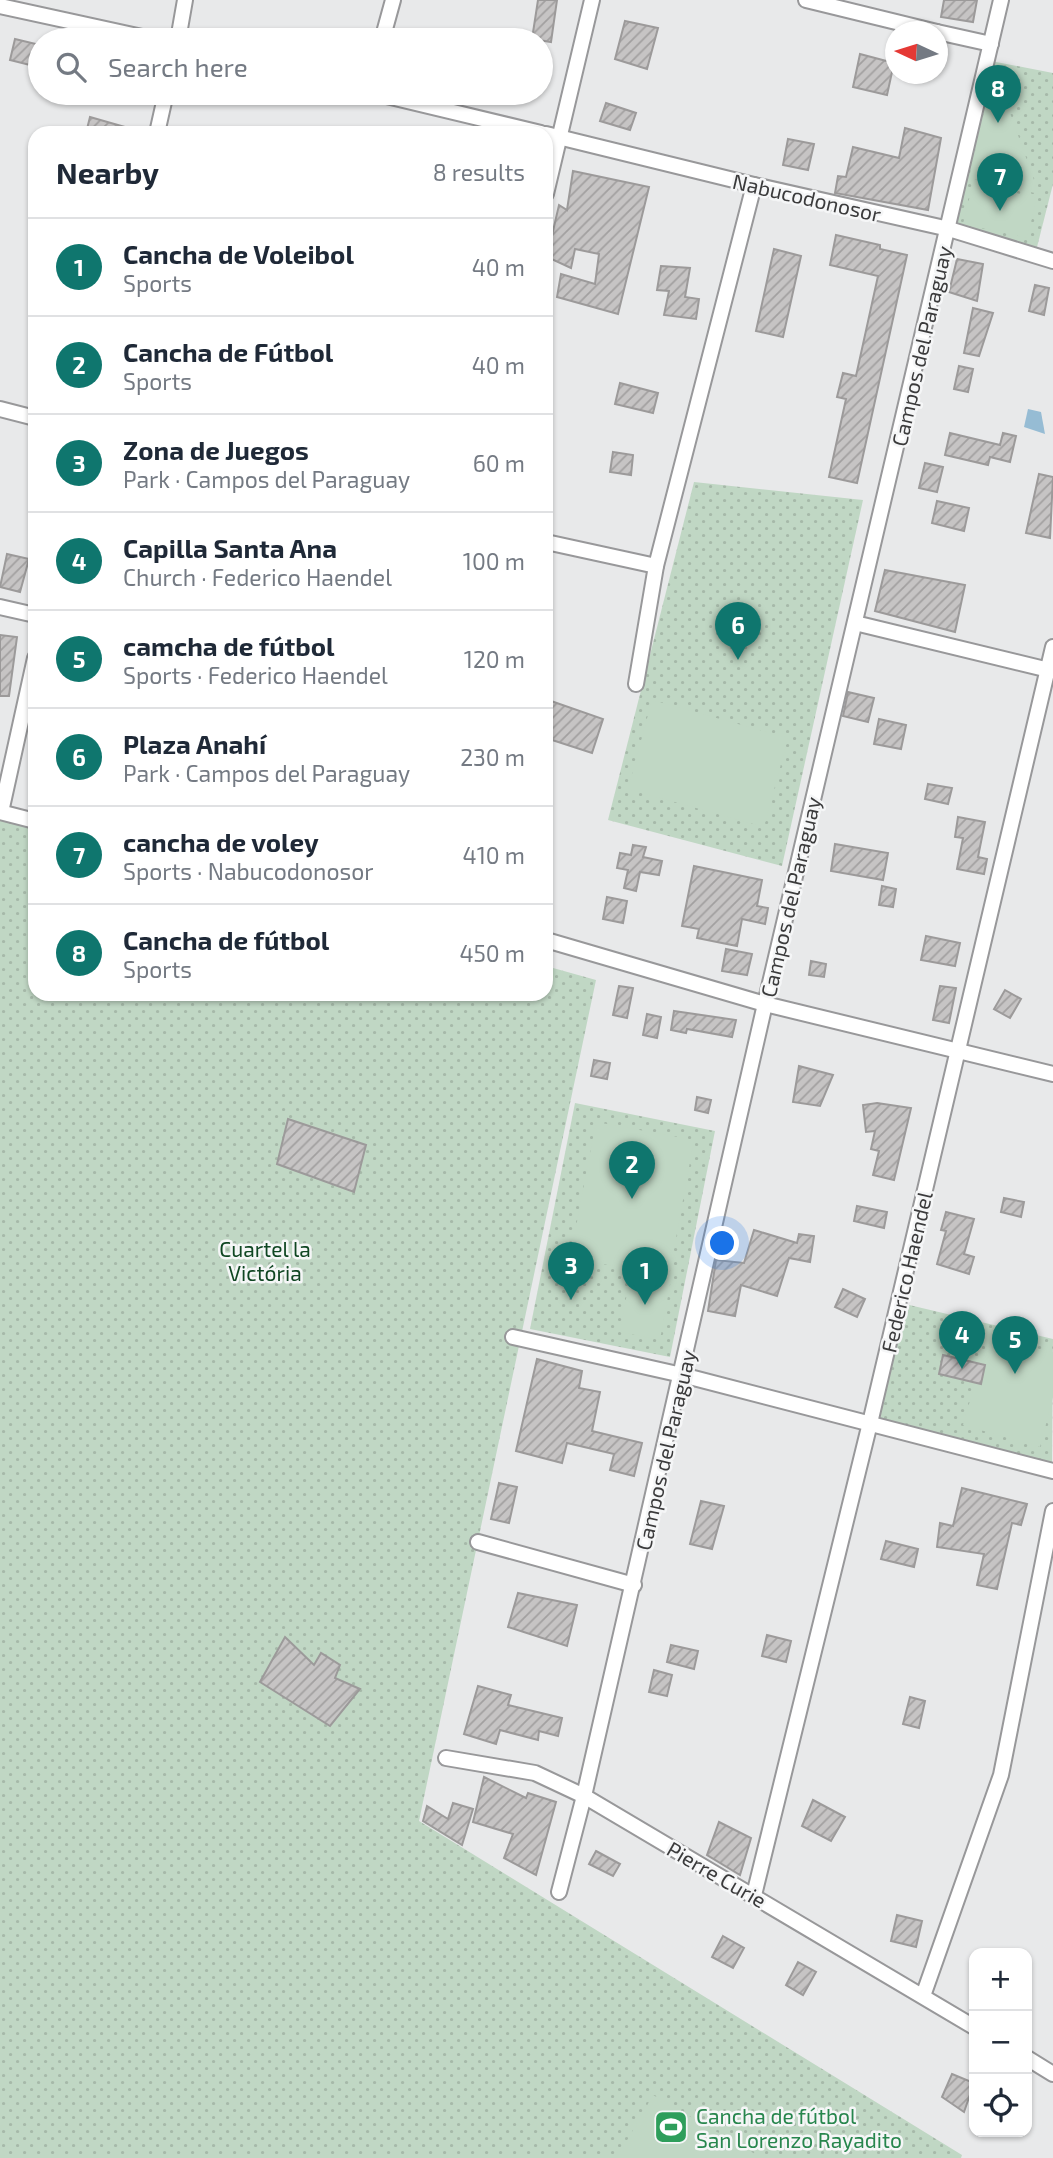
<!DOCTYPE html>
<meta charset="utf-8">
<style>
body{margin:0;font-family:"Exo 2",sans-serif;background:#f6f6f7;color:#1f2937}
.controls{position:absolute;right:21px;bottom:21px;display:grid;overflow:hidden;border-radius:14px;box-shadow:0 2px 5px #0004}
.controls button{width:63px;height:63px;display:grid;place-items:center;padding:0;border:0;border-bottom:2px solid #e0e1e3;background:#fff;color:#1f2937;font:35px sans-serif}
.compass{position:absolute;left:885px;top:21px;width:63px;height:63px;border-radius:50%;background:#fff;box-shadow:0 2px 5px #0004;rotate:274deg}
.you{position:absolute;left:723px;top:1244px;width:24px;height:24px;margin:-18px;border:5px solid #fff;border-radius:50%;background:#1a73e8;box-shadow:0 0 0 10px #1a73e833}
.badge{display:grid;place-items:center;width:46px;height:46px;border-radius:50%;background:#0f766e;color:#fff;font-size:23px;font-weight:700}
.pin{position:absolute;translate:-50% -58px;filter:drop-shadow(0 2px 4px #0008)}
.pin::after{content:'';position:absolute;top:37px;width:24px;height:21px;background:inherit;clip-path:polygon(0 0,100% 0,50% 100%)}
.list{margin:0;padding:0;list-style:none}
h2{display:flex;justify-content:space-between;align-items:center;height:91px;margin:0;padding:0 28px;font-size:30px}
h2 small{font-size:23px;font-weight:400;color:#747a83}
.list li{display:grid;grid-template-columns:46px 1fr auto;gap:21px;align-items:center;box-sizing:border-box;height:98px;padding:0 28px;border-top:2px solid #e0e1e3}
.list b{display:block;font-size:26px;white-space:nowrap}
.list p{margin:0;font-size:23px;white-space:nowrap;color:#747a83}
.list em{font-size:23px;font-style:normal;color:#747a83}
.icon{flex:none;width:38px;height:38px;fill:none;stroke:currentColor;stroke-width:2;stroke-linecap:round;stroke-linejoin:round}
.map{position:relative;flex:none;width:1053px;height:2158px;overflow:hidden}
.search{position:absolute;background:#fff;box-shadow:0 2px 5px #0004;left:28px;top:28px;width:525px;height:77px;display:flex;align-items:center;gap:18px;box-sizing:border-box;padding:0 24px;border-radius:38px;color:#747a83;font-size:26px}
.panel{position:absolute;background:#fff;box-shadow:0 2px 5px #0004;left:28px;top:126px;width:525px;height:875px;border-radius:21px}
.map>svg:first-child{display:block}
</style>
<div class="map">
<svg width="1053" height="2158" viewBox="0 0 1053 2158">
<defs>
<pattern id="park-dots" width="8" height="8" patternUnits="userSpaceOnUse" patternTransform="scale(1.75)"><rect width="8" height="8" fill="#c0d7c4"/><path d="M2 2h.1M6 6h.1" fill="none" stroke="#a6b9a9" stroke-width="1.8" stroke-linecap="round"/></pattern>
<pattern id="building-hatch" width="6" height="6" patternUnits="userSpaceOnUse" patternTransform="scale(1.75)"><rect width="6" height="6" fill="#c6c4c4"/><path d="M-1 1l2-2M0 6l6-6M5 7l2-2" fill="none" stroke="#a2a0a0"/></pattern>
</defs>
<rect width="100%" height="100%" fill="#e8e9ea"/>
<g fill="url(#park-dots)">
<polygon points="991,61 1053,73 1053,184 1037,247 954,228"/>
<polygon points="694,482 863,500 782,866 608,820"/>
<polygon points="0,820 35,829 35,994 546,994 546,966 596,980 419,1821 962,2155 961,2158 0,2158"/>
<polygon points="575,1103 715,1131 670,1357 530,1329"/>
<polygon points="905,1304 1053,1339 1052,1463 877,1419"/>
</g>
<g fill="#c0d7c4">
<polygon points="994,68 1039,194 969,178"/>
<polygon points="973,183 1037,198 1027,238 963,224"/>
<polygon points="652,700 788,738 764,827 628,789"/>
<polygon points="596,1122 694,1140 669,1276 570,1258"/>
<polygon points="631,1271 671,1279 660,1340 620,1332"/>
<polygon points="988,1338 1053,1352 1053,1397 1040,1447 963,1425"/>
<polygon points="653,2095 762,2158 617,2158"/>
</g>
<polygon fill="#96bcd4" points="1028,409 1041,412 1045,434 1024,427"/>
<g fill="url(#building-hatch)" stroke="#9c9a9a" stroke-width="2">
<polygon points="538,0 557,0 551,42 532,39"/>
<polygon points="944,0 977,0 973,22 941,17"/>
<polygon points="625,21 658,28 647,69 615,59"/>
<polygon points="15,39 40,45 38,67 10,60"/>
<polygon points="860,54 894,63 887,95 853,87"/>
<polygon points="606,103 636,113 630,130 600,121"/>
<polygon points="90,117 132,129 132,133 86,133"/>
<polygon points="905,128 941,138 928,210 835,193 838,176 846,177 853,147 899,158"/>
<polygon points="788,139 814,144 808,170 783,165"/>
<polygon points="573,171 649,187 618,314 557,297 561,274 595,284 599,254 575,249 571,268 547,257 559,205 567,210"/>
<polygon points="836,235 880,245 880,249 907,255 857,483 829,477 846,399 837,397 843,373 856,376 878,276 830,265"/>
<polygon points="774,249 801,256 783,337 756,331"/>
<polygon points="957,259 983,264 977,301 949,292"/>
<polygon points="661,266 690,268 685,297 699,299 696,319 664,315 669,291 657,290"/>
<polygon points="1035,285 1049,288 1044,315 1029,311"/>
<polygon points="973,308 993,313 979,356 964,353"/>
<polygon points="959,366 973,369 968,392 954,389"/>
<polygon points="620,383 658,393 653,413 615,404"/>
<polygon points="950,433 1000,445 1003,433 1016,436 1010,462 990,457 988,465 945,455"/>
<polygon points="613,452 633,455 631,475 610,472"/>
<polygon points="925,463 943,467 937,492 919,488"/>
<polygon points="1039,474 1053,477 1050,538 1026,533"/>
<polygon points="937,501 969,508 964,531 932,523"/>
<polygon points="7,554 29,559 20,592 0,587"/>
<polygon points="885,570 965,585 955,632 875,611"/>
<polygon points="0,635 17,637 9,696 0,696"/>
<polygon points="848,692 874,698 868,722 843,716"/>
<polygon points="551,701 603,719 592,753 546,738"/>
<polygon points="879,719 906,725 901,749 874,744"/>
<polygon points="928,784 952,788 948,804 925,799"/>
<polygon points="958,817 985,822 978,857 987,859 984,874 957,869 963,838 955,837"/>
<polygon points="835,844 888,853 883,880 831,871"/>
<polygon points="633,845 646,847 643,857 662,861 659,875 640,872 636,891 624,888 628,870 617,868 620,853 631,855"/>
<polygon points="694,866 762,880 757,906 768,908 765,924 742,919 737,946 697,938 699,929 682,926"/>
<polygon points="882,886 896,889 893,907 879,905"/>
<polygon points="607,897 627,901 623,923 603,919"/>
<polygon points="926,936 960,943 955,966 921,960"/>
<polygon points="726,949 752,954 747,975 722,971"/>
<polygon points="811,961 826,964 824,977 809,975"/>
<polygon points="619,986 633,988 627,1018 613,1015"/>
<polygon points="940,986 956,988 949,1023 933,1020"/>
<polygon points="1005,990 1021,999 1010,1018 994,1009"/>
<polygon points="674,1011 736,1020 732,1037 687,1029 686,1033 671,1030"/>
<polygon points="647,1014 661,1017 657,1038 643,1035"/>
<polygon points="594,1060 610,1063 607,1079 591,1076"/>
<polygon points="799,1066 833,1075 820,1106 793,1102"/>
<polygon points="697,1097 711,1100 708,1113 695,1110"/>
<polygon points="877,1103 911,1108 894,1180 873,1175 879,1151 871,1149 875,1131 866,1132 863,1105"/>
<polygon points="288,1119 366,1145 354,1192 277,1164"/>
<polygon points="1004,1198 1024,1202 1021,1217 1001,1212"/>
<polygon points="857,1206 887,1212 884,1228 854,1221"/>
<polygon points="946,1212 974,1219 964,1254 974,1257 969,1274 937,1264 946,1231 941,1230"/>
<polygon points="754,1230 797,1243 799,1234 814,1236 810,1262 789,1258 777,1296 741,1285 735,1316 708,1311 716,1260 744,1263"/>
<polygon points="843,1289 865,1299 857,1317 835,1307"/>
<polygon points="943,1355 985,1365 981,1384 939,1374"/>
<polygon points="537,1359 582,1371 579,1388 600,1392 592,1431 642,1443 634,1476 610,1470 614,1454 567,1443 562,1463 516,1451"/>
<polygon points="499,1483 517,1487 509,1523 491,1519"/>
<polygon points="962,1488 1027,1504 1021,1525 1012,1523 997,1589 977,1585 984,1554 937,1547 940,1523 953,1526"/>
<polygon points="701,1501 724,1506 712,1549 690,1544"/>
<polygon points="886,1541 918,1549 914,1567 881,1559"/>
<polygon points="518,1593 577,1605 567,1646 508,1627"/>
<polygon points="767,1635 791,1641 786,1662 762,1656"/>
<polygon points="285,1637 314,1665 321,1653 340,1665 335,1678 360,1689 330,1726 260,1682"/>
<polygon points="671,1645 698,1651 694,1669 667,1662"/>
<polygon points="654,1670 672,1675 667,1696 649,1692"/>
<polygon points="478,1686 511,1695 508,1705 562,1718 558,1736 539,1731 538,1740 500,1730 496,1744 464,1734"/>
<polygon points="910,1697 925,1701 919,1728 903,1724"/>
<polygon points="484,1777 526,1798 528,1793 556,1802 536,1875 504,1858 513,1834 473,1822"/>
<polygon points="813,1800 845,1817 831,1841 802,1826"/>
<polygon points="453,1803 473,1809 462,1845 423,1821 427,1806 448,1819"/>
<polygon points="719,1822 751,1838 740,1875 707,1855"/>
<polygon points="596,1851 620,1864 613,1876 589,1864"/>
<polygon points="897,1915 922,1921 916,1947 891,1941"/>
<polygon points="723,1936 744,1948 733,1968 712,1957"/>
<polygon points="798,1962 816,1972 803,1995 786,1985"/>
<polygon points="952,2074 974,2083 964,2112 942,2097"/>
</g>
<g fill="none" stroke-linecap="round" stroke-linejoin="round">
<g stroke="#98989a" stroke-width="18">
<g id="minor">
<polyline points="806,0 937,32"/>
<polyline points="0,6 156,40"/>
<polyline points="937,32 991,44"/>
<polyline points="178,40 185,0"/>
<polyline points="382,40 393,0"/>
<polyline points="374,93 541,133"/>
<polyline points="157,133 166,93"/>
<polyline points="546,134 754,185 949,229 1053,261"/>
<polyline points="546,194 592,0"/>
<polyline points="0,409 35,418"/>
<polyline points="546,542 656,566"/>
<polyline points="0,607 35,615"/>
<polyline points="855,623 1053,671"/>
<polyline points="636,684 656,566 754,185"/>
<polyline points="0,812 35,821"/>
<polyline points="1,812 35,658"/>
<polyline points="546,940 765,1004 1053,1074"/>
<polyline points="513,1337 682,1375 1053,1471"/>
<polyline points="478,1542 634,1585"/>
<polyline points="446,1758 535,1773 584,1796 974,2027"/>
<polyline points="559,1892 584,1796 765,1004 1001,0"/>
<polyline points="754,1895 870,1423 1053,647"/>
<polyline points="923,1996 1001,1775 1053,1511"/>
<polyline points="1027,2058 1053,2074"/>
</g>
</g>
<use href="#minor" stroke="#fff" stroke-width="14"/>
</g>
<defs>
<g id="stadium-square" transform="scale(1.75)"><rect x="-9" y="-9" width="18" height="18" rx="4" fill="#2e9e5b" stroke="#f5f6f7"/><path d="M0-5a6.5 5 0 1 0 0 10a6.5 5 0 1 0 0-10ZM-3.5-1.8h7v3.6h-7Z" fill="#fff"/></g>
</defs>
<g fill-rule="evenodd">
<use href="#stadium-square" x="671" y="2127"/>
</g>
<g text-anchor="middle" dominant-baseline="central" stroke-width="5" stroke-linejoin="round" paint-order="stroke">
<g font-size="21" fill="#3b3b3c" stroke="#f5f6f7">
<text transform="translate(807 197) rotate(13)">Nabucodonosor</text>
<text transform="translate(921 346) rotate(-77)">Campos del Paraguay</text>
<text transform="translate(790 897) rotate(-77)">Campos del Paraguay</text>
<text transform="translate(906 1272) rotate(-77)">Federico Haendel</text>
<text transform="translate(665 1450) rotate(-77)">Campos del Paraguay</text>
<text transform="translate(717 1874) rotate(30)">Pierre Curie</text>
</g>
<g font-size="21" fill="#0f4622" stroke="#f5f6f7">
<text x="265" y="1248">Cuartel la<tspan x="265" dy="24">Victória</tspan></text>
</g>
<g font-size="21" fill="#27864d" stroke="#f5f6f7" text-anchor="start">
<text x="696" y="2115">Cancha de fútbol<tspan x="696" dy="24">San Lorenzo Rayadito</tspan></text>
</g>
</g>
</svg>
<div class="controls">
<button>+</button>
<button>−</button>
<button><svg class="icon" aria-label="locate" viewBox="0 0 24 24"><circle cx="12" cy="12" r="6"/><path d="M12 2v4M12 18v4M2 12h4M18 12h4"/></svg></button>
</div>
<svg class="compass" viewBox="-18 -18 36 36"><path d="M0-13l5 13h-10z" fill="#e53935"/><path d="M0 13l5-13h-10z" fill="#747a83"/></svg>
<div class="you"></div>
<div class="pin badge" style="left:645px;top:1305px">1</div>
<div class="pin badge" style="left:632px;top:1199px">2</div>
<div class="pin badge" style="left:571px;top:1300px">3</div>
<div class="pin badge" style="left:962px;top:1369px">4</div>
<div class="pin badge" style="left:1015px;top:1374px">5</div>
<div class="pin badge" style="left:738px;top:660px">6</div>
<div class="pin badge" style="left:1000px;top:211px">7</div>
<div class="pin badge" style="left:998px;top:123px">8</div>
<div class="search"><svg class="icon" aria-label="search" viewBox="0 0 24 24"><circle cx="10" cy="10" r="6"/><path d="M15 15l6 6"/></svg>Search here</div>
<section class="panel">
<h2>Nearby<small>8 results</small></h2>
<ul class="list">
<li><span class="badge">1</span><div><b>Cancha de Voleibol</b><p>Sports</p></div><em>40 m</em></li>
<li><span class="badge">2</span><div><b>Cancha de Fútbol</b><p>Sports</p></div><em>40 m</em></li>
<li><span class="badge">3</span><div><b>Zona de Juegos</b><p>Park · Campos del Paraguay</p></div><em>60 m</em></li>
<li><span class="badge">4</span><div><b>Capilla Santa Ana</b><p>Church · Federico Haendel</p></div><em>100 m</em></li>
<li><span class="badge">5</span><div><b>camcha de fútbol</b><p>Sports · Federico Haendel</p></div><em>120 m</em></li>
<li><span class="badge">6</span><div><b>Plaza Anahí</b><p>Park · Campos del Paraguay</p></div><em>230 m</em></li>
<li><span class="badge">7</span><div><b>cancha de voley</b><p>Sports · Nabucodonosor</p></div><em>410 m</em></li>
<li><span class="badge">8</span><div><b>Cancha de fútbol</b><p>Sports</p></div><em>450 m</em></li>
</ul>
</section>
</div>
